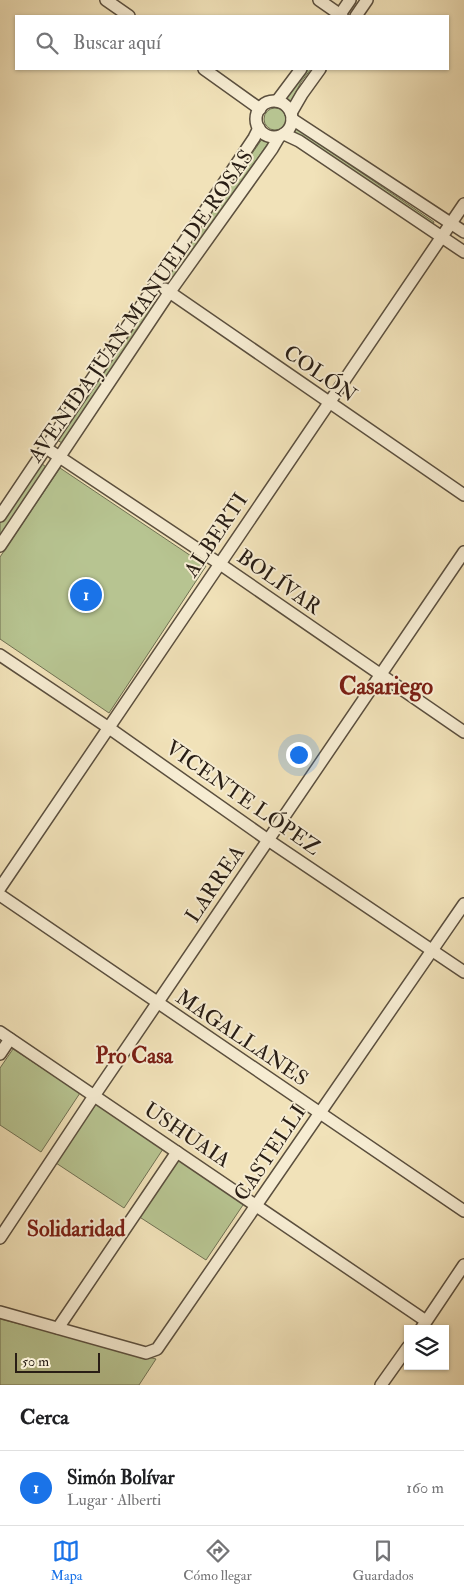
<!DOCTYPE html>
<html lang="es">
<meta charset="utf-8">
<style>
body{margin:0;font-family:"IM FELL Double Pica",serif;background:#f2f2f2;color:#202124}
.controls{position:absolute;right:15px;bottom:15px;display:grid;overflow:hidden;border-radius:0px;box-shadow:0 1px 4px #0004}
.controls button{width:45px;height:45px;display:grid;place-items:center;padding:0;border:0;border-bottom:1px solid #e0e0e0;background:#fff;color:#202124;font:25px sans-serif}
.scale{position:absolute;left:15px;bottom:12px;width:85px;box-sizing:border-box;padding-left:5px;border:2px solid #291e15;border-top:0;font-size:14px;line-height:18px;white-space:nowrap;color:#291e15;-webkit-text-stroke:4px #f6ecd2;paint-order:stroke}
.you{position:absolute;left:298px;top:754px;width:18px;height:18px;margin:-12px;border:4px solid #fff;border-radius:50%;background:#1a73e8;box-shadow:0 0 0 8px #1a73e833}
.badge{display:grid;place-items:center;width:32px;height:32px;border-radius:50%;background:#1a73e8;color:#fff;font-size:16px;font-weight:700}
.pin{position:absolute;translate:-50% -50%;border:2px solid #fff;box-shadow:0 1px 5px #0006}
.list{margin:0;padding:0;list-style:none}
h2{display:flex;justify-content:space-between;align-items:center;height:65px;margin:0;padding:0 20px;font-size:21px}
h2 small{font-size:16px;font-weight:400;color:#757577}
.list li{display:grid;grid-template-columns:32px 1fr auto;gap:15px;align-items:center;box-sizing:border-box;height:75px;padding:0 20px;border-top:1px solid #e0e0e0}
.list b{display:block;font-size:19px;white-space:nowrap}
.list p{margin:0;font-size:16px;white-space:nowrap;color:#757577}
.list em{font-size:16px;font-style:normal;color:#757577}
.icon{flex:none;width:28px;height:28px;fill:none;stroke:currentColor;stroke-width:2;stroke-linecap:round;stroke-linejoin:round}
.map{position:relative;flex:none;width:464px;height:1385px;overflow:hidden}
.search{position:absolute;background:#fff;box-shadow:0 1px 4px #0004;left:15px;right:15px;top:15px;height:55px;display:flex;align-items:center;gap:12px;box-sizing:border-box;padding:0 18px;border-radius:0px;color:#757577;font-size:19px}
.sheet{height:140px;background:#fff}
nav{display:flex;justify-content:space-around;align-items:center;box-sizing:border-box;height:70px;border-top:1px solid #e0e0e0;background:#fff;font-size:14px;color:#757577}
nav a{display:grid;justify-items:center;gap:2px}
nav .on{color:#1a73e8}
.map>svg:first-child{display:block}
</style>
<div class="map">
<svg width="464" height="1385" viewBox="0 0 464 1385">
<rect width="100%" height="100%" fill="#f1e2b9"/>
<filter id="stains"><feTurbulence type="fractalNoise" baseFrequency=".004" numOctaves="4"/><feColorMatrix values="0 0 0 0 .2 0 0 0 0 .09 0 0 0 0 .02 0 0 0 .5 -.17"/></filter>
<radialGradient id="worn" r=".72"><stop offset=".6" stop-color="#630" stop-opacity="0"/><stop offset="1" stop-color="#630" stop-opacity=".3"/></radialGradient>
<g fill="#b7c491" stroke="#707153">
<polygon points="307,69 311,69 301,82 291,102 284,97"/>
<circle cx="275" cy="119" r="11"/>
<polygon points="295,127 313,140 434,222 433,224 290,133"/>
<polygon points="262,139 268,143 173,282 167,278"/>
<polygon points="152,300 157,304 62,443 57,440"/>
<polygon points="41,463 46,467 0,535 0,522"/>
<polygon points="60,468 206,566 109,713 0,639 0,557"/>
<polygon points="13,1049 80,1093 41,1152 0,1125 0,1068"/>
<polygon points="96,1104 163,1149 124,1208 56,1163"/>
<polygon points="177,1157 245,1202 206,1260 138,1216"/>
<polygon points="0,1319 156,1359 139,1385 0,1385"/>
</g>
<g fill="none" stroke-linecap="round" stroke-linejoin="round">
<g stroke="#5b4f3e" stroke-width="14">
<g id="minor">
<polyline points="106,0 129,16"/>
<polyline points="319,0 342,16"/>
<polyline points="339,16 350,0"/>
<polyline points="356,16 367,0"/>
<polyline points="204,69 260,109"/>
<polyline points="277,101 301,69"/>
<circle cx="274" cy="119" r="18"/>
<polyline points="291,113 302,94 320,69"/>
<polyline points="292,119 464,232"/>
<polyline points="284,134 299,141 464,252"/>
<polyline points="165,289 464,495"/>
<polyline points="46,448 220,564 464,732"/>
<polyline points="0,516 254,138 259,128"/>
<polyline points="0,546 169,293 272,149 279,137"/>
<polyline points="0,655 109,728 268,840 464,972"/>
<polyline points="0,888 464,204"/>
<polyline points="0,895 464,1211"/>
<polyline points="0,1032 426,1321"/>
<polyline points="0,1054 10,1039"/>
<polyline points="0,1238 94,1096 464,552"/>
<polyline points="0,1312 146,1353 157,1349 464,904"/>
<polyline points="58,1328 177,1152"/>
<polyline points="421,1329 464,1265"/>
<polyline points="381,1385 408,1347"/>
</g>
</g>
<use href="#minor" stroke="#f6ecd2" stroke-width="11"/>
</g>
<g text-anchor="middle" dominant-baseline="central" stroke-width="4" stroke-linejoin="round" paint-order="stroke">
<g font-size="21" fill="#291e15" stroke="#f6ecd2">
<text transform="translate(141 306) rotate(-55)">AVENIDA JUAN MANUEL DE ROSAS</text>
<text transform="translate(320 374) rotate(35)">COLÓN</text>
<text transform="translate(216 535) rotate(-56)">ALBERTI</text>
<text transform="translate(279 582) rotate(35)">BOLÍVAR</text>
<text transform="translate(243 798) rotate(35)">VICENTE LÓPEZ</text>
<text transform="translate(215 884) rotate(-56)">LARREA</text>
<text transform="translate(242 1038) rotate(34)">MAGALLANES</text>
<text transform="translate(187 1135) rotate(34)">USHUAIA</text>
<text transform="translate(270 1153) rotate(-56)">CASTELLI</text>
</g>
<g font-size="22" font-weight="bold" fill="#7a1f14" stroke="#f6ecd2">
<text x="134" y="1056">Pro Casa</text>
<text x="76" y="1229">Solidaridad</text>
</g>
<g font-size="24" font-weight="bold" fill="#7a1f14" stroke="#f6ecd2">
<text x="386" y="686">Casariego</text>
</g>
</g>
<rect width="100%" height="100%" filter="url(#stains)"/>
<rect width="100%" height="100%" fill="url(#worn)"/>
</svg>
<div class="controls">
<button><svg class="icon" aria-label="layers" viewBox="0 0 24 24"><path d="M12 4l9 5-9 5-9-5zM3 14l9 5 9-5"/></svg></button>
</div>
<div class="scale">50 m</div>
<div class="you"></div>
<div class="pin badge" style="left:86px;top:595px">1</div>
<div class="search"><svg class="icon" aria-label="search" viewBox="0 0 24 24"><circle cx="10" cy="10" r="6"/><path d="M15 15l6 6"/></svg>Buscar aquí</div>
</div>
<section class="sheet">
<h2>Cerca<small></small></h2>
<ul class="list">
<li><span class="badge">1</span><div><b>Simón Bolívar</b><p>Lugar · Alberti</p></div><em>160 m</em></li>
</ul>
</section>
<nav>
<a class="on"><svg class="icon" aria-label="map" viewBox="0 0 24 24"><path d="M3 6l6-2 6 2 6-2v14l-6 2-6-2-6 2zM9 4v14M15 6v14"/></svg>Mapa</a>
<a><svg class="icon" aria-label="directions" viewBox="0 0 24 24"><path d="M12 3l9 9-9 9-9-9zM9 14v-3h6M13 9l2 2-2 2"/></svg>Cómo llegar</a>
<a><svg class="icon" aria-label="saved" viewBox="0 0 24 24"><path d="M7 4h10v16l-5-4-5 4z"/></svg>Guardados</a>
</nav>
